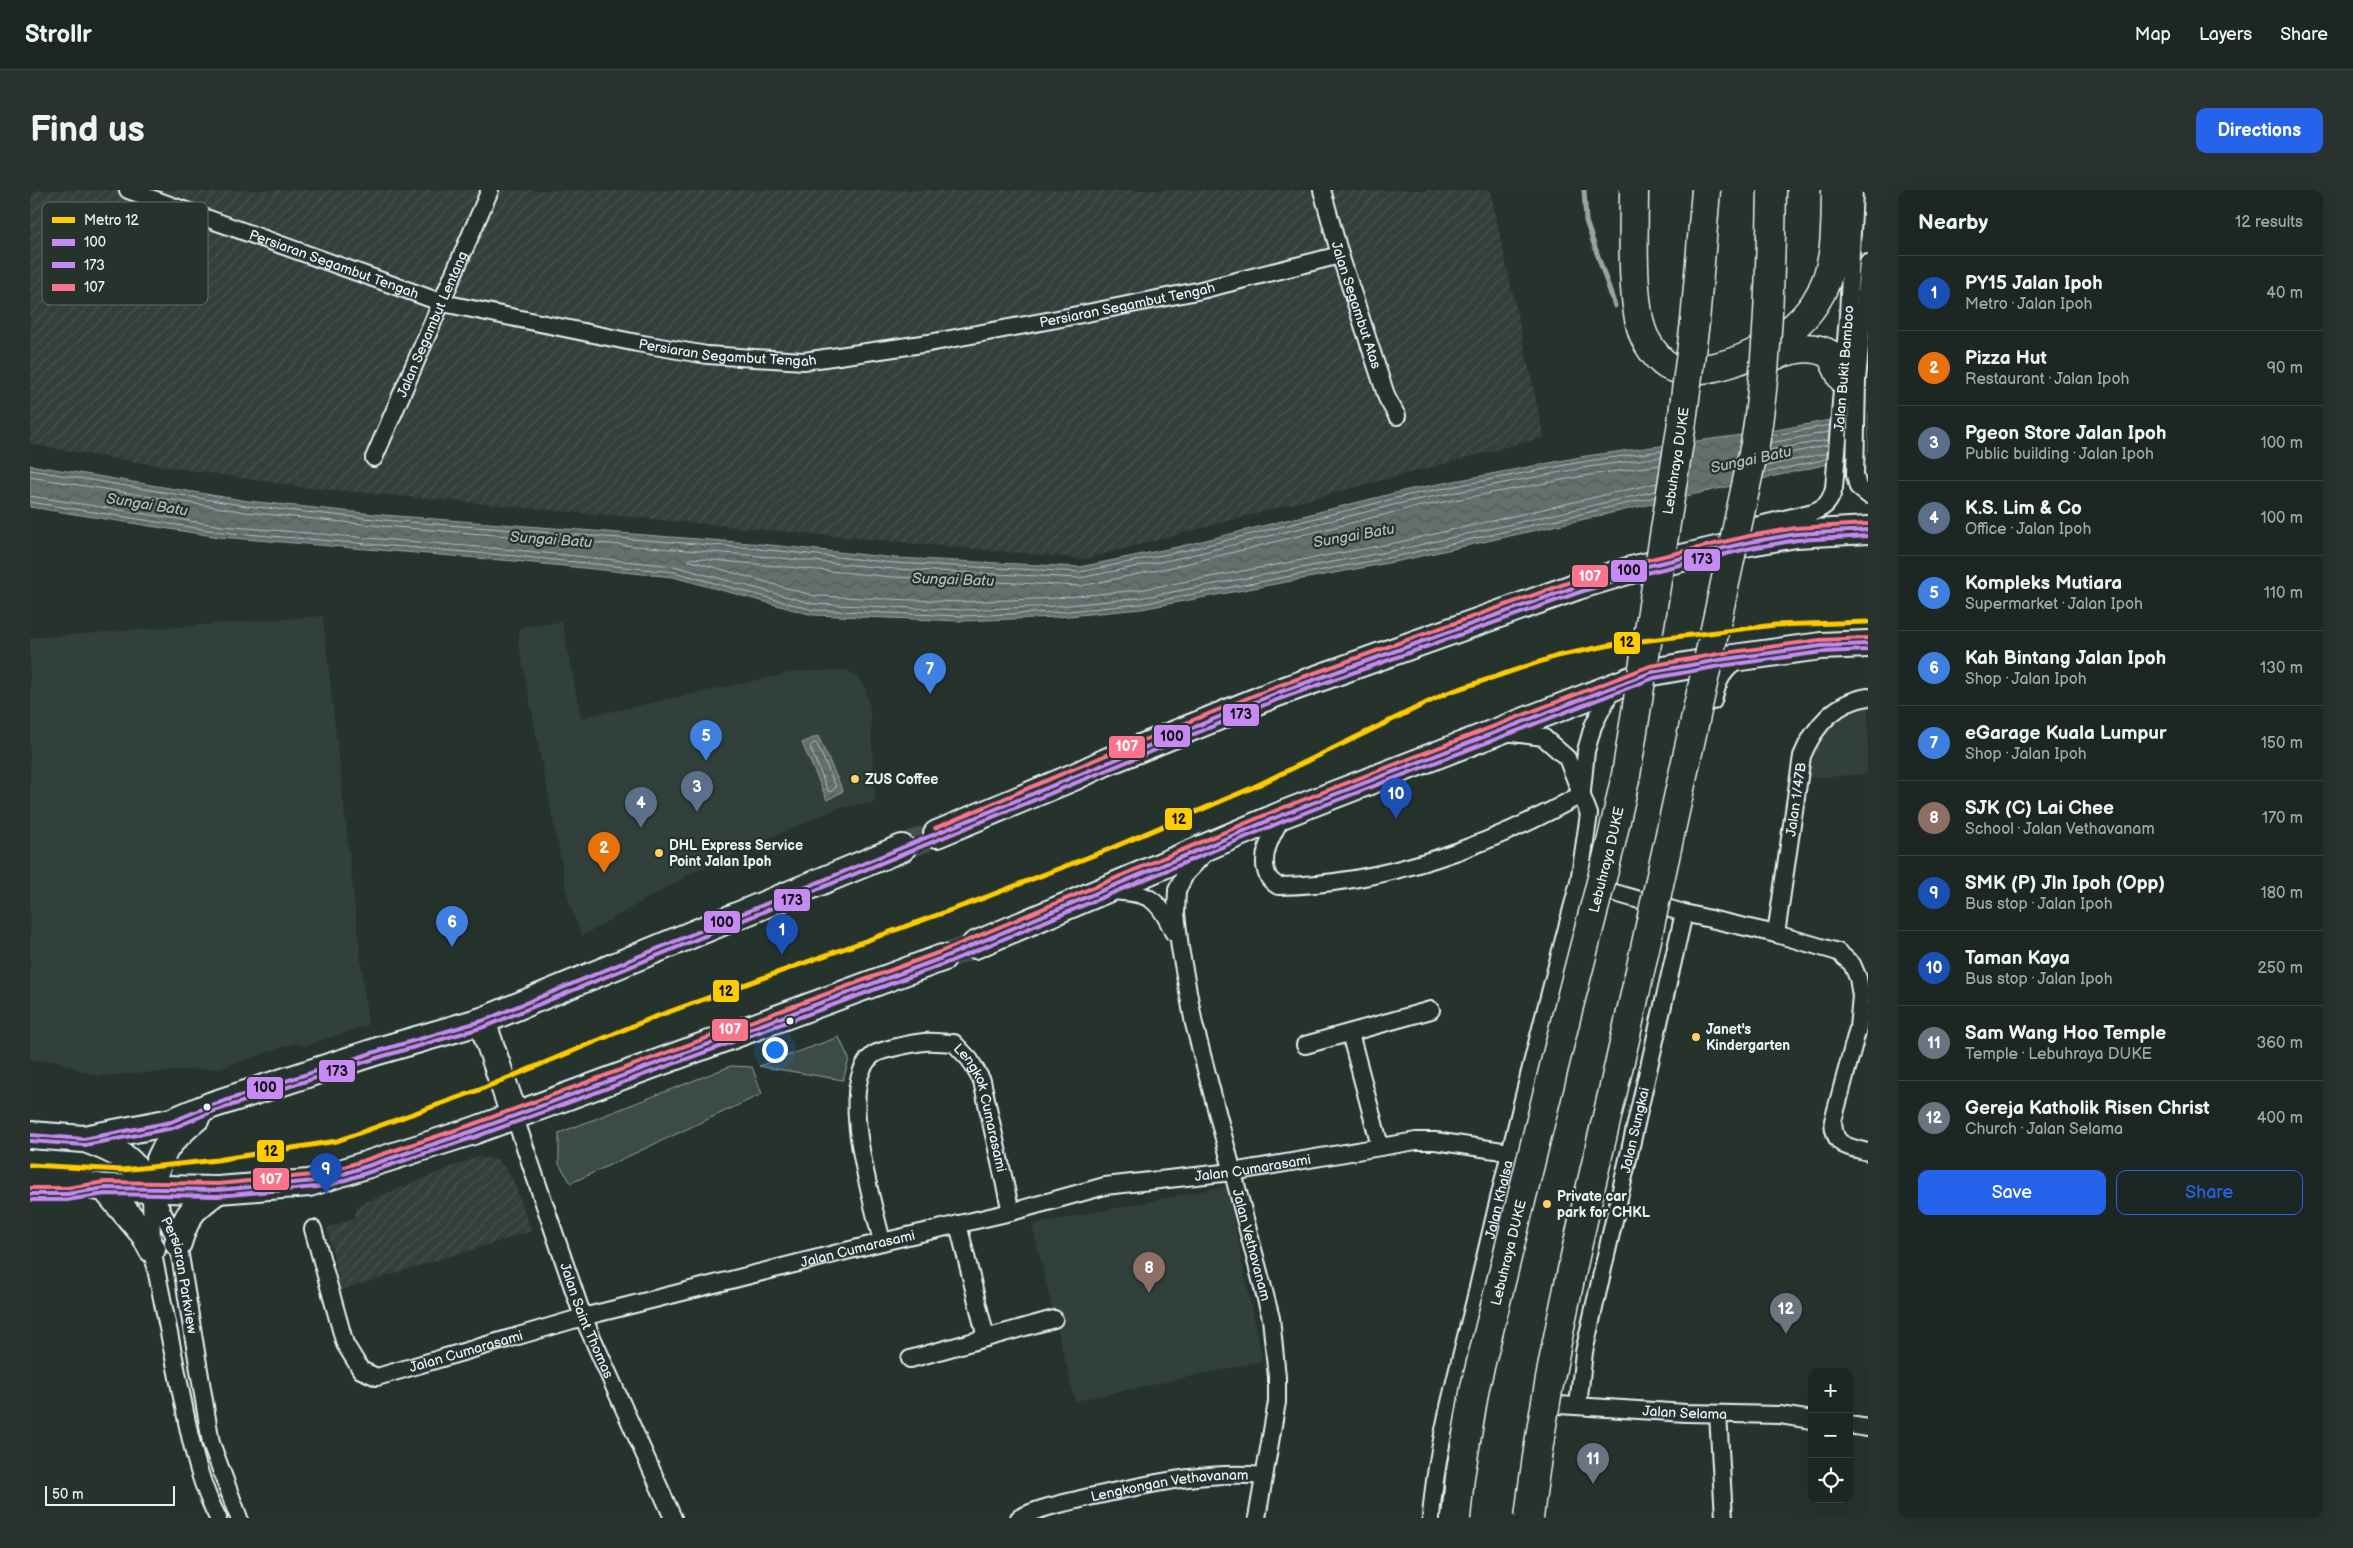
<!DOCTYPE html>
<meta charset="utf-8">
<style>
body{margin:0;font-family:"Balsamiq Sans",sans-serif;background:#29322f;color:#f1f3f6}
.controls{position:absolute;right:15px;bottom:15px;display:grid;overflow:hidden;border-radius:10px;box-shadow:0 5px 20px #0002}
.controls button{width:45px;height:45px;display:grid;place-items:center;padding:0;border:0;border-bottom:1px solid #3a4340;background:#1c2622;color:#f1f3f6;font:25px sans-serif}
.scale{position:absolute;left:15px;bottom:12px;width:130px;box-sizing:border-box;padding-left:5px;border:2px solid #e8f1f8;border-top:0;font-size:14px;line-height:18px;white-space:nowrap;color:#e8f1f8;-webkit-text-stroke:4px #26332d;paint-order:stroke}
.you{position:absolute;left:744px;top:859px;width:18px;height:18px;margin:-12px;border:4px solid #fff;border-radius:50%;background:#1a73e8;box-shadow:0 0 0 8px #1a73e833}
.badge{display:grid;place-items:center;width:32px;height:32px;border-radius:50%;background:#2563eb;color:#fff;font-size:16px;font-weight:700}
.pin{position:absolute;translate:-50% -41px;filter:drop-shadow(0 1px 2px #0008)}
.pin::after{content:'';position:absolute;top:26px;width:18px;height:15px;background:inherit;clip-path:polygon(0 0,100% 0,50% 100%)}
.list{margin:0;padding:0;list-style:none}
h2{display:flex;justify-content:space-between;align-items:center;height:65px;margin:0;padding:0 20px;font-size:21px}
h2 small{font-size:16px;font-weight:400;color:#a0a5a5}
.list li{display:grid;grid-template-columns:32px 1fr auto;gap:15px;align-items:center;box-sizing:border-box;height:75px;padding:0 20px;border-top:1px solid #3a4340}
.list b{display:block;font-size:19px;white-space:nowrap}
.list p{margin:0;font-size:16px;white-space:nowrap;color:#a0a5a5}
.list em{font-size:16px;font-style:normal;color:#a0a5a5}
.actions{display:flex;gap:10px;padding:15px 20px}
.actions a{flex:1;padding:11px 0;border:1px solid #2563eb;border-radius:10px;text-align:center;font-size:18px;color:#2563eb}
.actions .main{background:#2563eb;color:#fff}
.icon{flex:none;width:28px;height:28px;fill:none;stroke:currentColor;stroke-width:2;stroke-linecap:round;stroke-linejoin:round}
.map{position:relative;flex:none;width:1838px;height:1328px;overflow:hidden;border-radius:10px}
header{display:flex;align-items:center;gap:30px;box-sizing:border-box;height:70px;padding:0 25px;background:#1c2622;border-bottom:1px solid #3a4340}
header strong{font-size:24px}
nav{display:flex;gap:28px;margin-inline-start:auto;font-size:18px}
.intro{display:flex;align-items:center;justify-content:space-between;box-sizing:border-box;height:120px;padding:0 30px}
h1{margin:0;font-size:35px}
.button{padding:12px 22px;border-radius:10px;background:#2563eb;color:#fff;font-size:18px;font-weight:700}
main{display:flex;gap:30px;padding:0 30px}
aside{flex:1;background:#1c2622;border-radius:10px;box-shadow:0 5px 20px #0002}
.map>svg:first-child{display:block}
</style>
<header>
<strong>Strollr</strong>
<nav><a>Map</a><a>Layers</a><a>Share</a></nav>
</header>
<div class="intro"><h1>Find us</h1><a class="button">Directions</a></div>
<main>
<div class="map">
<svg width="1838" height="1328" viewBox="0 0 1838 1328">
<defs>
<pattern id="industrial-furrows" width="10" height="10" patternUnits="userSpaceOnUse" patternTransform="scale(1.25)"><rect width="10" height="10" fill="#333f3a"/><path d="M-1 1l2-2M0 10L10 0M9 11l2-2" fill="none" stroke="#47524e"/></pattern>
<pattern id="water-waves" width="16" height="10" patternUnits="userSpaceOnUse" patternTransform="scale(1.25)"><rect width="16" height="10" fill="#636f6d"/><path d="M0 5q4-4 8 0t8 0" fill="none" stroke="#535a5a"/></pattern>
</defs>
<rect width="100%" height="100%" fill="#26332d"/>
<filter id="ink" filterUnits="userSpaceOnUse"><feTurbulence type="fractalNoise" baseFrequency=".02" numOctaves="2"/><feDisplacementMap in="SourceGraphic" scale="10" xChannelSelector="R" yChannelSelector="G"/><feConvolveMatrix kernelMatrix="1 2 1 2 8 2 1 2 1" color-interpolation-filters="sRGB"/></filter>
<g filter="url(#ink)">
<g fill="#333f3a">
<polygon points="293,426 338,835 275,856 264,853 192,878 66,886 27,871 0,870 0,448"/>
<polygon points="532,432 551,528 764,482 817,480 827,487 836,500 840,522 845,612 808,618 667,680 552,746 539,712 488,450 490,439 493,437"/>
<polygon points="1838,503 1838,584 1777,588 1782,555 1824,504"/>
<polygon points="1196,996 1233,1171 1045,1211 1002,1035"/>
</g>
<g fill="url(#industrial-furrows)">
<polygon points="0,0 1460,0 1514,247 1055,369 272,297 80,268 0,254"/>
<polygon points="447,967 468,969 482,988 502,1041 311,1100 297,1038 324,1028 328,1015"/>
</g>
<g fill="#3e4b47" stroke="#939ea0">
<polygon points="809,847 819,869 813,890 729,876"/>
<polygon points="701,876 722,877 732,904 541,993 529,974 529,943"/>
</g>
<g fill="url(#water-waves)" stroke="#98a3a5">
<polygon points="1838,223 1838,265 1369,371 1111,419 1028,427 932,431 783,425 643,387 484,371 190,347 0,317 0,275 218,311 353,325 720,353 865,368 1050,377 1152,356 1377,300 1556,266 1741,241"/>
<polygon points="788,546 813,601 797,610 772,553"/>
</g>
<polygon fill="#26332d" points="1838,221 1838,268 1801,276 1803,227"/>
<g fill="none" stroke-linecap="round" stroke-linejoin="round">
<g stroke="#b3bdc0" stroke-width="1">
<polyline points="1741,246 1800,235"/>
<polyline points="1740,253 1799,242"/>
<polyline points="1739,260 1799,250"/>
<polyline points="1737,268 1798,255"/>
<polyline points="1736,276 1797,263"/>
<polyline points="0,280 217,316 353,330 720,358 864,373 1050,382 1153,361 1379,305 1557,271 1632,261"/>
<polyline points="1734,283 1797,269"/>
<polyline points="0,287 216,322 352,336 719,365 864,379 1050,388 1154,367 1380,311 1558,277 1631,267"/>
<polyline points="1627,293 1365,353 1109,400 1027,408 932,412 785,406 658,370 661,368 863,387 1051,396 1156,374 1381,318 1559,285 1630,275"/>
<polyline points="0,306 192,336 485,360 644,376 784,414 932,420 1027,416 1110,408 1367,360 1626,301"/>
<polyline points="0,312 191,342 485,366 644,382 783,420 932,426 1028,422 1111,414 1368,366 1625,307"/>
<polygon points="784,553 787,554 806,597 801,602 798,601 780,557"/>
</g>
<polyline stroke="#98a3a5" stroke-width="5" points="1554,0 1556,31 1585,116"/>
<g stroke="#43504b" stroke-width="26" stroke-dasharray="26 13" stroke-linecap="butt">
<polyline points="872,658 907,644"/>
<polyline points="912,768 945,755"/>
</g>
<g stroke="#e8f1f8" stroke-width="20">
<g id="street">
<path id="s1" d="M 98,0 L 413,113 L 607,153 L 677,165 L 774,171 L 899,153 L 1027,129 L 1167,101 L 1310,65"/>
<path id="s2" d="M 1292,0 L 1310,65 L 1357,208 L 1367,226"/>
<polyline points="1838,73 1827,190 1825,285 1828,297 1838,305"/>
<path id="s3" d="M 344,268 L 460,0"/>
<path id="s4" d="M 1701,342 L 1783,322 C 1796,317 1800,312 1804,298 L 1818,126 L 1824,0"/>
<path d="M 1683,511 C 1688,489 1692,482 1710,468"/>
<polyline points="1552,601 1556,561 1563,536 1584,495"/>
<path d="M 1254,624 C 1244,641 1227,667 1239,688 C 1241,691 1245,694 1248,696 C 1353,695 1462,655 1552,604"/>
<path id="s5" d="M 1176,662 L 1156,683 L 1147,700 L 1146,723 L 1150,758 L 1164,834 L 1241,1128 L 1247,1187 L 1247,1212 L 1227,1328"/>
<path d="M 1561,696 L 1654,723 L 1746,744 L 1808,762 L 1822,774 L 1828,788 L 1831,806 L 1828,838 L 1803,931 C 1804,957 1816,956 1838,962"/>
<path d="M 1080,701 C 1117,703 1128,706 1143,742"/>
<path id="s6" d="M 1746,744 L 1772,566 C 1784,537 1805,512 1838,507"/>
<polyline points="1320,843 1350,956"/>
<polyline points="1275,855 1401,820"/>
<path id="s7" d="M 484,925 L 553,1127 L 643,1328"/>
<path id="s8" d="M 121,999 L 148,1053 L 181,1253 L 209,1328"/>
<path d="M 121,999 L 122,1059 L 157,1232 C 164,1265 172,1298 188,1328"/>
<polyline points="928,1034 956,1148"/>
<path id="s9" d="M 283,1039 L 315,1154 L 331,1180 L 347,1187 L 553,1127 L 852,1052 L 981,1022 L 1075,996 L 1202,982 L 1386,951 L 1405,951 L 1479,962"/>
<path id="s10" d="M 852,1052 C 843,1011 805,894 843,865 C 849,860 884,853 894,852 C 904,851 915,853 924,853 L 940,870 L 952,891 L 981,1022"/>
<polyline points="880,1169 1024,1129"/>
<path id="s11" d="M 1529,1215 L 1656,1223 L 1750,1225 L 1782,1230"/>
<path id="s12" d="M 1548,1216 L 1554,1162 L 1654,723"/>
<polyline points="1688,1224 1694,1328"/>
<polyline points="1819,1235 1838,1238"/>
<path id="s13" d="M 989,1328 C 1010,1317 1036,1313 1059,1307 C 1116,1295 1176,1280 1234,1286"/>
<path id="s14" d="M 1401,1328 C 1406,1256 1429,1177 1446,1106 C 1478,968 1512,830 1549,692 L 1559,624 L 1537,568 L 1513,547 L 1475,542"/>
</g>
</g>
<g stroke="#e8f1f8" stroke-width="30">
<g id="primary">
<polyline points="907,644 1046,586 1076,572 1247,503 1548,396 1601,380 1720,352 1766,344 1838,340"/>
<polyline points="945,755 1254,624 1622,482 1689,470 1791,456 1838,454"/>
<polyline points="452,831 484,925"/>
<polyline points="0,945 54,949 141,932 182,915 348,861 452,831 872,658"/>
<path d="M 55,949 C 90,962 100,967 121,999"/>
<polyline points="0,987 75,998 188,1000 279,993 443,941 912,768"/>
<polyline points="75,998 114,1044 122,1059"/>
<path d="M 121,999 C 129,962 137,952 166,928"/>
<path d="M 148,1053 C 157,1023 163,1018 188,1000"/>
</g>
</g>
<g stroke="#e8f1f8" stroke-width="31">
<g id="highway">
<path d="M 1604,0 C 1604,35 1600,122 1616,150 C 1621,160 1633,176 1644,178 C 1691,188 1760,152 1785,113 C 1808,78 1805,40 1806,0"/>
<polyline points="1741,46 1742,0"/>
<polyline points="1665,132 1676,0"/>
<path d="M 1730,171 C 1753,162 1778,151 1801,165 L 1812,188"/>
</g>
</g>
<use href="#street" stroke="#26332d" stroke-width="16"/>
<use href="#primary" stroke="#26332d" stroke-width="26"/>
<use href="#highway" stroke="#26332d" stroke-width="28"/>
<g stroke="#e8f1f8" stroke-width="31" stroke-linecap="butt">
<g id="highway-bridge">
<path id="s15" d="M 1426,1328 L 1430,1287 L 1445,1197 L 1538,820 L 1581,653 L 1596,585 L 1651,239 L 1665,132"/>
<path d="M 1499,1328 C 1518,1162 1561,999 1598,836 C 1642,642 1683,448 1725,254 C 1736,184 1739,116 1741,46"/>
</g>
</g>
<use href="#highway-bridge" stroke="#26332d" stroke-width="28"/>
<g stroke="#26332d" stroke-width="8">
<g id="bus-1">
<polyline points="0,945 54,949 141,932 182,915 348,861 452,831 1247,503 1548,396 1601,380 1720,352 1766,344 1838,340"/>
<polyline points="0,1004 37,1004 75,998 188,1000 295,990 443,941 912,768 1254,624 1622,482 1689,470 1791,456 1838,454"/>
</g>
</g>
<g stroke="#26332d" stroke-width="8">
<g id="bus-2">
<polyline points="0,951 55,955 143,938 184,921 350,867 454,837 1249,509 1550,402 1603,386 1721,358 1767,350 1838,346"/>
<polyline points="0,1010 37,1010 75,1004 188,1006 297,996 445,947 914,774 1256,630 1624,488 1690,476 1792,462 1838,460"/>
</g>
</g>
<g stroke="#26332d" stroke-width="8">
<g id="bus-3">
<polyline points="905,638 1074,566 1245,497 1546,390 1600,374 1719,346 1766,338 1838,334"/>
<polyline points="0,998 37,998 75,992 188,994 293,984 441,935 910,762 1252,618 1620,476 1688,464 1790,450 1838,448"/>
</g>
</g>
<use href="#bus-1" stroke="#c78af5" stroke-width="4"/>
<use href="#bus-2" stroke="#c78af5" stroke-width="4"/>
<use href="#bus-3" stroke="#fc738d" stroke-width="4"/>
<g stroke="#26332d" stroke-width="9">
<polyline id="metro-1" points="0,975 92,980 187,970 307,951 449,900 622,828 946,711 1077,660 1224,597 1417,503 1527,466 1586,454 1745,435 1838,432"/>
</g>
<use href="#metro-1" stroke="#fc0" stroke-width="5"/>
</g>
</g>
<g fill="#ffd166" stroke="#26332d" stroke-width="2">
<circle cx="825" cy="589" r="5"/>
<circle cx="629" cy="663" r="5"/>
<circle cx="1666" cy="847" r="5"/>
<circle cx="1517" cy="1014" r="5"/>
</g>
<g fill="#e8f1f8" stroke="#26332d" stroke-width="2">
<circle cx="760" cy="831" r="4.5"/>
<circle cx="177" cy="917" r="4.5"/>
</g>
<g text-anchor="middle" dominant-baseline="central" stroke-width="4.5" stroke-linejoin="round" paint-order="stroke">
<g font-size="14" fill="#e8f1f8" stroke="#26332d">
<text stroke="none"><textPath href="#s1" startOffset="219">Persiaran Segambut Tengah</textPath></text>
<text stroke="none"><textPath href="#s1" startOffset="1029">Persiaran Segambut Tengah</textPath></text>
<text stroke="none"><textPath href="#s2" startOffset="120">Jalan Segambut Atas</textPath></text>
<text stroke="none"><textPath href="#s3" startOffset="146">Jalan Segambut Lentang</textPath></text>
<text stroke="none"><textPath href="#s1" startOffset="624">Persiaran Segambut Tengah</textPath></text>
<text stroke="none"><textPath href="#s4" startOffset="238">Jalan Bukit Bamboo</textPath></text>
<text stroke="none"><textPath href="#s15" startOffset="1081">Lebuhraya DUKE</textPath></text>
<text stroke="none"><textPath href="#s6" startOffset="136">Jalan 1/47B</textPath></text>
<text stroke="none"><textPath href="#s15" startOffset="676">Lebuhraya DUKE</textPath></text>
<text stroke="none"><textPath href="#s10" startOffset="349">Lengkok Cumarasami</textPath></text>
<text stroke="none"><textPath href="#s12" startOffset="282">Jalan Sungkai</textPath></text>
<text stroke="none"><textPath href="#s9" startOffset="1069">Jalan Cumarasami</textPath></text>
<text stroke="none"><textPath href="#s14" startOffset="326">Jalan Khalsa</textPath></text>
<text stroke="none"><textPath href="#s5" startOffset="412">Jalan Vethavanam</textPath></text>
<text stroke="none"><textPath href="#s9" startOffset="665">Jalan Cumarasami</textPath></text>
<text stroke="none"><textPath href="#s15" startOffset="271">Lebuhraya DUKE</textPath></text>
<text stroke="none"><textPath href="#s8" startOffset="92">Persiaran Parkview</textPath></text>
<text stroke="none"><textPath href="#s7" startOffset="218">Jalan Saint Thomas</textPath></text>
<text stroke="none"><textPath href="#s9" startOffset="260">Jalan Cumarasami</textPath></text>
<text stroke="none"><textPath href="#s11" startOffset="126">Jalan Selama</textPath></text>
<text stroke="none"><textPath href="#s13" startOffset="155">Lengkongan Vethavanam</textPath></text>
</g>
<g font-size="14" font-weight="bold" fill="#e8f1f8" stroke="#26332d" text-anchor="start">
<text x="835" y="589">ZUS Coffee</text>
<text x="639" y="655">DHL Express Service<tspan x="639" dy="16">Point Jalan Ipoh</tspan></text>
<text x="1676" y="839">Janet's<tspan x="1676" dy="16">Kindergarten</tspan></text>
<text x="1527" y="1006">Private car<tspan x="1527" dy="16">park for CHKL</tspan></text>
</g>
<g font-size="15" font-style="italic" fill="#b3bdc0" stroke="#26332d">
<text transform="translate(1721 270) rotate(-12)">Sungai Batu</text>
<text transform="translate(117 315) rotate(9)">Sungai Batu</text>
<text transform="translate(1324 346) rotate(-10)">Sungai Batu</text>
<text transform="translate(521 350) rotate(4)">Sungai Batu</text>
<text transform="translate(923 390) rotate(2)">Sungai Batu</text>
</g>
</g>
<rect x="12" y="12" width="166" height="103" rx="8" fill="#26332d" stroke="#606c6a" stroke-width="1"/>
<rect x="22" y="27" width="23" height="6" fill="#fc0"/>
<rect x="22" y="49" width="23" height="7" fill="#c78af5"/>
<rect x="22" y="72" width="23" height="6" fill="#c78af5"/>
<rect x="22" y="94" width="23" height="7" fill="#fc738d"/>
<g font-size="14" fill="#e8f1f8">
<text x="54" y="35">Metro 12</text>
<text x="54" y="57">100</text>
<text x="54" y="80">173</text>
<text x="54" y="102">107</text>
</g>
<g stroke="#26332d" stroke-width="2">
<rect x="1653" y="358" width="38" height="24" rx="5" fill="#c78af5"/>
<rect x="1580" y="369" width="38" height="24" rx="5" fill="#c78af5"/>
<rect x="1541" y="374" width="38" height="24" rx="5" fill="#fc738d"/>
<rect x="1583" y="441" width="28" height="24" rx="5" fill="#fc0"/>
<rect x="1192" y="513" width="38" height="24" rx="5" fill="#c78af5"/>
<rect x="1123" y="534" width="38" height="24" rx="5" fill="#c78af5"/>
<rect x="1078" y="545" width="38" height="24" rx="5" fill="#fc738d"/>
<rect x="1134" y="617" width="29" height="24" rx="5" fill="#fc0"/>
<rect x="743" y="698" width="38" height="24" rx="5" fill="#c78af5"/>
<rect x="673" y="720" width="38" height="24" rx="5" fill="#c78af5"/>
<rect x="682" y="789" width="28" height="24" rx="5" fill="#fc0"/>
<rect x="681" y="828" width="38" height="24" rx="5" fill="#fc738d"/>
<rect x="288" y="869" width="38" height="24" rx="5" fill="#c78af5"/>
<rect x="216" y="886" width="38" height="24" rx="5" fill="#c78af5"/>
<rect x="226" y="949" width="29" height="24" rx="5" fill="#fc0"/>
<rect x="222" y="977" width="38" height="24" rx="5" fill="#fc738d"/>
</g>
<g font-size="14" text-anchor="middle" font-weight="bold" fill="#fff">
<text x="1560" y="391">107</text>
<text x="1097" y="561">107</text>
<text x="700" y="844">107</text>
<text x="241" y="994">107</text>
</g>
<g font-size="14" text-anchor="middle" font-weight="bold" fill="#111">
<text x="1672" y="374">173</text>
<text x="1599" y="385">100</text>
<text x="1597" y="457">12</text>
<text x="1211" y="529">173</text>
<text x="1142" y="551">100</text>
<text x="1149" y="634">12</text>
<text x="762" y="715">173</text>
<text x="692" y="737">100</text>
<text x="696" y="806">12</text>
<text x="307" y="886">173</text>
<text x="235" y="902">100</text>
<text x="241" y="966">12</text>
</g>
</svg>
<div class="controls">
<button>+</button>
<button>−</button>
<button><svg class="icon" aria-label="locate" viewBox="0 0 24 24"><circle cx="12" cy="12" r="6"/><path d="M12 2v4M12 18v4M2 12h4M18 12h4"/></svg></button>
</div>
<div class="scale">50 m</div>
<div class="you"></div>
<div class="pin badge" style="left:752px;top:765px;background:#1a4fb4">1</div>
<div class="pin badge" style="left:574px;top:683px;background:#e8710a">2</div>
<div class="pin badge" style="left:667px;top:622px;background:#5c6f8a">3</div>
<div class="pin badge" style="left:611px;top:638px;background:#5c6f8a">4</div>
<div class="pin badge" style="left:676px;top:571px;background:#3f7fe0">5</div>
<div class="pin badge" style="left:422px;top:757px;background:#3f7fe0">6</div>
<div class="pin badge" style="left:900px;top:504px;background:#3f7fe0">7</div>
<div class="pin badge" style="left:1119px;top:1103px;background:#8d6e63">8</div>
<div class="pin badge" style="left:296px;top:1004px;background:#1a4fb4">9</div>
<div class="pin badge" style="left:1366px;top:629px;background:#1a4fb4">10</div>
<div class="pin badge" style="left:1563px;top:1294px;background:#6b7280">11</div>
<div class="pin badge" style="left:1756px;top:1144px;background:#6b7280">12</div>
</div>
<aside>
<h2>Nearby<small>12 results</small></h2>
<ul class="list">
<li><span class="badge" style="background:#1a4fb4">1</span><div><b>PY15 Jalan Ipoh</b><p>Metro · Jalan Ipoh</p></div><em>40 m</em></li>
<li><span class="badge" style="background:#e8710a">2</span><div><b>Pizza Hut</b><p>Restaurant · Jalan Ipoh</p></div><em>90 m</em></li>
<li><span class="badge" style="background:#5c6f8a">3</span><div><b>Pgeon Store Jalan Ipoh</b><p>Public building · Jalan Ipoh</p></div><em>100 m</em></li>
<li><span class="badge" style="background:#5c6f8a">4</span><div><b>K.S. Lim &amp; Co</b><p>Office · Jalan Ipoh</p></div><em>100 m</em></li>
<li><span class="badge" style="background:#3f7fe0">5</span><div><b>Kompleks Mutiara</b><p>Supermarket · Jalan Ipoh</p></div><em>110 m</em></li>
<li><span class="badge" style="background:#3f7fe0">6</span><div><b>Kah Bintang Jalan Ipoh</b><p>Shop · Jalan Ipoh</p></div><em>130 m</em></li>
<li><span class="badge" style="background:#3f7fe0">7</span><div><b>eGarage Kuala Lumpur</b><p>Shop · Jalan Ipoh</p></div><em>150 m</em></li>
<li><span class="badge" style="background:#8d6e63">8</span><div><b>SJK (C) Lai Chee</b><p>School · Jalan Vethavanam</p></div><em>170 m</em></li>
<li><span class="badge" style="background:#1a4fb4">9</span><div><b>SMK (P) Jln Ipoh (Opp)</b><p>Bus stop · Jalan Ipoh</p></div><em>180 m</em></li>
<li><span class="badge" style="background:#1a4fb4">10</span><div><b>Taman Kaya</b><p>Bus stop · Jalan Ipoh</p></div><em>250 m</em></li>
<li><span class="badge" style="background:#6b7280">11</span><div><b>Sam Wang Hoo Temple</b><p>Temple · Lebuhraya DUKE</p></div><em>360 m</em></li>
<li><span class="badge" style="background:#6b7280">12</span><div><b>Gereja Katholik Risen Christ</b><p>Church · Jalan Selama</p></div><em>400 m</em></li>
</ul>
<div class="actions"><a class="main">Save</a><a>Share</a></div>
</aside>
</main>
